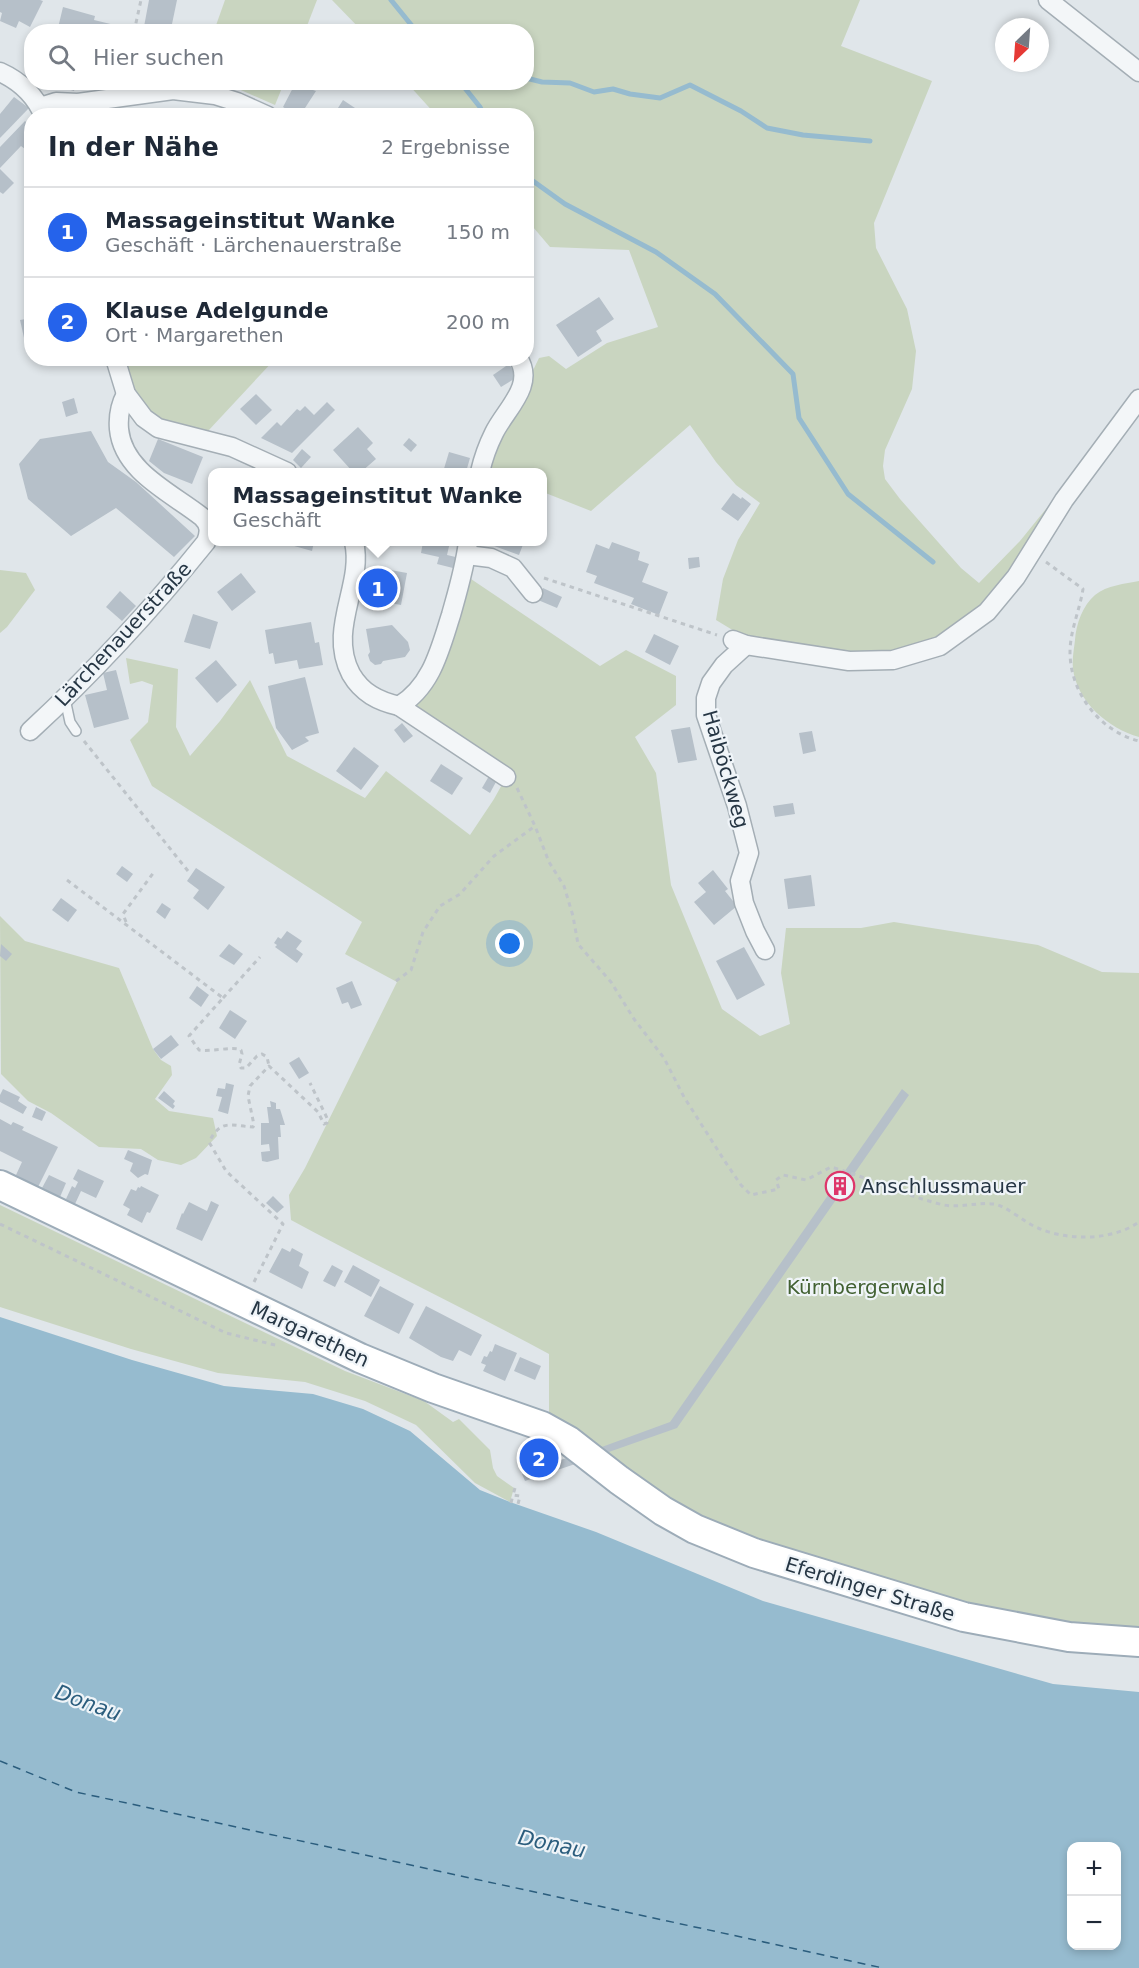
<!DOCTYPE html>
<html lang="de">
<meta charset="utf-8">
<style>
body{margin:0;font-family:"DejaVu Sans",sans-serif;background:#f6f6f7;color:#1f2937}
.controls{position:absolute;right:18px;bottom:18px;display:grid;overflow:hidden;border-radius:12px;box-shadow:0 3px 9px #0003}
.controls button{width:54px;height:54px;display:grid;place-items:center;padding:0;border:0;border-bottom:2px solid #e0e1e3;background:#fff;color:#1f2937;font:30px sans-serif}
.compass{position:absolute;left:995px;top:18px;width:54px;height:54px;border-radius:50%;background:#fff;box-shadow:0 3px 9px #0003;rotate:205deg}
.you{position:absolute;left:510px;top:944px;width:21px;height:21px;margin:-15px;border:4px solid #fff;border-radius:50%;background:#1a73e8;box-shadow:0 0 0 9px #1a73e833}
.badge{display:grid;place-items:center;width:39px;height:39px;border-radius:50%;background:#2563eb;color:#fff;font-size:20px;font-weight:700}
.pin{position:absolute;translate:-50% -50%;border:3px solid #fff;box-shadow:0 2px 6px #0006}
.popup{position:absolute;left:208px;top:468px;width:339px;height:78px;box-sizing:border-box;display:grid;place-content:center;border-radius:12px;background:#fff;filter:drop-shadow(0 2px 4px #0005);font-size:20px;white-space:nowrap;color:#747a83}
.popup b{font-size:22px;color:#1f2937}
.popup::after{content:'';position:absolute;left:50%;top:100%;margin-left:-12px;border:12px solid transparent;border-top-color:#fff}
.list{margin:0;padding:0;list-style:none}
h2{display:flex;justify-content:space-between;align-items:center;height:78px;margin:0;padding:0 24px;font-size:26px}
h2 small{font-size:20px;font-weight:400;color:#747a83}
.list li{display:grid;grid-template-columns:39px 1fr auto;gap:18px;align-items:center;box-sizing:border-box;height:90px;padding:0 24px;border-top:2px solid #e0e1e3}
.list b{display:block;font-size:22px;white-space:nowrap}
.list p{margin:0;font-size:20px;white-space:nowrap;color:#747a83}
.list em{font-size:20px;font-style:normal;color:#747a83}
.icon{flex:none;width:33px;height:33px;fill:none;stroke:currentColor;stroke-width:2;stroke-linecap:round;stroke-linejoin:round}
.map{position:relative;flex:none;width:1139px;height:1968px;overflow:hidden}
.search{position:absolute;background:#fff;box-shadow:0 3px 9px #0003;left:24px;top:24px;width:510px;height:66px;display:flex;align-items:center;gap:15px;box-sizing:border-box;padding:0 21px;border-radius:24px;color:#747a83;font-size:22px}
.panel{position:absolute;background:#fff;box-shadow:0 3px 9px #0003;left:24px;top:108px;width:510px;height:258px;border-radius:24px}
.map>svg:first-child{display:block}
</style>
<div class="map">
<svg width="1139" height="1968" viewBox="0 0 1139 1968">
<rect width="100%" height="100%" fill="#e0e6ea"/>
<g fill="#c9d5c0">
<polygon points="225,0 317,0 305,31 214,31"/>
<polygon points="332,0 860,0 841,46 932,81 874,223 876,248 907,309 916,351 912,389 885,450 883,466 885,479 900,499 961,568 979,583 1020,541 1071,478 1000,591 942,639 875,658 749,640 716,620 723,579 738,540 760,503 736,485 716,462 690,425 591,511 543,492 543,472 498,472 487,465 539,358 549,356 566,369 607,343 658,327 629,250 550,247 527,220 526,116 436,115 407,83 526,82 526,32 362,31"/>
<polygon points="225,83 284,83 275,105"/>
<polygon points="123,359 275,359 208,431 171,423 152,415 127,382"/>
<polygon points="0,570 26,573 35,590 7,627 0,633"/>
<path d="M 471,579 L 600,666 L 626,650 L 676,676 L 676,705 L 635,737 L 656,773 L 671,885 L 722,1009 L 760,1036 L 790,1024 L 781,973 L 786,928 L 861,928 L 894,922 L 1038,945 L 1102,972 L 1139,973 L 1139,1634 L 972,1610 L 729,1530 L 691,1513 L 549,1415 L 549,1354 C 464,1308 376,1266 291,1220 L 289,1195 L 305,1168 L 397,982 L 345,954 L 362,922 L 152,786 L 130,740 L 148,722 L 153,685 L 142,681 L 130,684 L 126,658 L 178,669 L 176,727 L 190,756 L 220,721 L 250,680 L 287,756 L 365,798 L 386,771 L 470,835 L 494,799 L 510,770 L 416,709 L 418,700 L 441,668 Z"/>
<path d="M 1139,581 L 1139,737 C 1109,729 1076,701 1073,668 C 1072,659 1074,649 1075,640 C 1076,624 1083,605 1095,595 C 1107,585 1125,584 1139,581 Z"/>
<polygon points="0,916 25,941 119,968 153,1049 161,1060 171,1066 172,1075 155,1099 169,1111 213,1118 217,1136 196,1158 181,1165 158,1160 141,1149 99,1147 51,1113 28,1101 1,1074"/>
<polygon points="0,1205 345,1371 424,1401 453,1422 459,1419 490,1450 493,1468 497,1476 514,1488 510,1502 475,1483 416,1425 365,1401 305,1382 218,1373 131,1349 0,1307"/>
</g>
<path fill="#96bbcf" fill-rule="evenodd" d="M 0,1317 L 132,1360 L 224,1386 L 313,1394 L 363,1409 L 410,1431 L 480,1490 L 510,1502 L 596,1532 L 763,1601 L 1053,1684 L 1139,1692 L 1139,1968 L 0,1968 ZM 1072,1846 L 1116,1846 L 1116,1946 L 1072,1946 Z"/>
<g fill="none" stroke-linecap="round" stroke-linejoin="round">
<g stroke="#96bbcf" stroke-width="5">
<polyline points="391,0 417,32"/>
<polyline points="526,78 542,82 570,83 594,92 613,89 630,94 660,98 690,85 741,111 767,128 803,135 870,141"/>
<polyline points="460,82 480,107 484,116"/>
<polyline points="526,176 565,204 656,252 715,294 793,374 799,418 848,494 933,562"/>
</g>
<polyline stroke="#2b5d7d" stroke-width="1.5" stroke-dasharray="8 6" stroke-linecap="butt" points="0,1761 76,1792 883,1968"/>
</g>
<g fill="#b6c0c9">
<polygon points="0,0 40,0 43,1 30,27 19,21 16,28 0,21 2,13 0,12"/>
<polygon points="149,0 177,0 172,24 197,29 196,32 143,32"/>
<polygon points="63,7 95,16 94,20 127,28 126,32 57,32"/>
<polygon points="45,82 76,82 74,91"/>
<polygon points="296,82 316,84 313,90 316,91 305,108 316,116 293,116 294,114 283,107"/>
<polygon points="14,97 29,108 0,138 0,114"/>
<polygon points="343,100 358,110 355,116 333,116"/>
<polygon points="25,121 32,127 32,143 25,149 21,146 0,168 0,147"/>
<polygon points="0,169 14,183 3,194 0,192"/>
<polygon points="599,297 614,319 596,331 602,341 578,357 556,325"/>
<polygon points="32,318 32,350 27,351 20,320"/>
<polygon points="509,364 517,377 501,387 493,375"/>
<polygon points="256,394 272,410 256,425 240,409"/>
<polygon points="74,398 78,413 66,417 62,402"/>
<polygon points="327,402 335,410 292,453 261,438 277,422 281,426 297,409 300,411 305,406 314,415"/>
<polygon points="358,427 373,443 367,449 376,459 361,472 353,472 333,450"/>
<polygon points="91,431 108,462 136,482 195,536 174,557 116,508 71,536 28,499 19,464 40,439"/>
<polygon points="409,438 417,445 411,452 403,445"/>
<polygon points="158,439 203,457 192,484 164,473 149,461"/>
<polygon points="302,449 311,457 301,468 293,460"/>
<polygon points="449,452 470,458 466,472 443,472"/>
<polygon points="733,493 741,499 742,497 751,504 738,521 721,509"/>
<polygon points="280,542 314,542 312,551"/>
<polygon points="423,542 450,542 447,555 460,558 457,569 437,564 439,557 421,553"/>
<polygon points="483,542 524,542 519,555"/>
<polygon points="612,542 640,552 638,560 649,564 642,582 668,592 659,615 631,604 634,598 594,583 597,576 586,572 596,544 609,549"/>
<polygon points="699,557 700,567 689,569 688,558"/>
<polygon points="374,567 407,573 401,605 368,599"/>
<polygon points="241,573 256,592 232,611 217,592"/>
<polygon points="543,588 562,597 557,608 538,600"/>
<polygon points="120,591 136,606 122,621 106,607"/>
<polygon points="193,614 218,622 210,649 184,642"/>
<polygon points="311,622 315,643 319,642 323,665 299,669 297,660 275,664 273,653 269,654 265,630"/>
<polygon points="392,625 408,642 410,650 405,657 383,661 381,664 375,665 370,661 368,655 370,652 366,629"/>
<polygon points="654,634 679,646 670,665 645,652"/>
<polygon points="216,660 237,685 217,703 195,678"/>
<polygon points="116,670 129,719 94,728 85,695 107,690 103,673"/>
<polygon points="305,677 319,733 305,737 309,741 292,750 276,728 268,686"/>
<polygon points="402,723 413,736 404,743 394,730"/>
<polygon points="690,727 697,760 678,763 671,730"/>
<polygon points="812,731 816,751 803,754 799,733"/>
<polygon points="354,747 379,766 361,790 336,771"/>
<polygon points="441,764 463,778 452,795 430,781"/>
<polygon points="489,776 497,780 490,793 482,788"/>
<polygon points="793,803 795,814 775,817 773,806"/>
<polygon points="122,866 133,874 127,882 116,874"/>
<polygon points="196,868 225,887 208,910 193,898 199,890 187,881"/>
<polygon points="713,870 728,889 725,891 737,906 714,925 694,902 706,892 698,883"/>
<polygon points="811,875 815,906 788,909 784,879"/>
<polygon points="61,898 77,910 68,922 52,910"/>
<polygon points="162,903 171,909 165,919 156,912"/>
<polygon points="287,931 302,941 296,949 303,954 297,963 275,947 277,945 274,943 278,937 281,939"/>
<polygon points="1,944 12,954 6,961 0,956"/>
<polygon points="229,944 243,954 234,965 219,956"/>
<polygon points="744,947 765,985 737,1000 716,961"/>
<polygon points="352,981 362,1005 351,1009 348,1002 342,1004 336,988"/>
<polygon points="197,986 209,995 201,1007 189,998"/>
<polygon points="230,1010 247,1021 235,1039 219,1028"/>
<polygon points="171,1035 179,1045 161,1059 153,1049"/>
<polygon points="299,1057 309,1073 299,1079 289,1063"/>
<polygon points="226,1083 234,1085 228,1114 218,1111 222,1097 216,1096 218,1088 225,1089"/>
<polygon points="3,1089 20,1097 18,1101 27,1107 23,1114 0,1102 0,1095"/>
<polygon points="902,1089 909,1095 677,1428 606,1453 599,1448 670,1422"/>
<polygon points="164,1091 175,1101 173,1104 175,1106 173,1109 158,1098"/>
<polygon points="270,1101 276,1103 276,1109 280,1109 285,1125 280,1125 281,1137 278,1137 279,1159 267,1162 262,1161 261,1152 270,1151 269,1144 261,1145 261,1123 269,1123 267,1107 271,1107"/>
<polygon points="36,1107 46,1112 42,1121 32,1117"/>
<polygon points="0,1119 11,1125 13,1122 24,1127 22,1130 58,1147 38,1187 16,1175 22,1162 0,1151"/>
<polygon points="128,1150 152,1160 148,1175 145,1174 138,1178 130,1171 133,1163 124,1159"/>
<polygon points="78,1169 104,1181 96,1198 81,1191 75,1204 66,1199 72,1186 75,1188 78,1182 73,1179"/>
<polygon points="49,1175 66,1183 60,1197 42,1188"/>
<polygon points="141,1186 159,1195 150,1213 147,1212 142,1223 127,1215 130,1209 123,1205 131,1189 136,1191 138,1187 140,1188"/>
<polygon points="273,1196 284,1207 277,1213 266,1203"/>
<polygon points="211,1201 219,1205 202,1241 176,1229 182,1213 183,1214 189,1202 207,1211"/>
<polygon points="282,1248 290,1252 292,1248 303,1254 299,1266 309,1272 302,1289 269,1272"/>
<polygon points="332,1265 343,1271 335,1287 323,1281"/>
<polygon points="353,1265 380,1280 371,1297 344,1282"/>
<polygon points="380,1286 414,1304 399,1334 364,1316"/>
<polygon points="426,1306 482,1335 471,1356 459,1350 453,1361 441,1357 409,1338"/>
<polygon points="495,1344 517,1353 505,1381 483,1371 486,1365 481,1363 484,1356 487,1357 490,1351 492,1352"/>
<polygon points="520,1357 541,1366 535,1380 514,1371"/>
<polygon points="549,1441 557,1461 573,1456 581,1462 525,1481 522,1474 528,1471 520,1451"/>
</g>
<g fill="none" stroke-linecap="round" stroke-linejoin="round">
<g stroke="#a4aeb5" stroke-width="12">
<polyline id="lane" points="65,699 70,722 76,731"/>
</g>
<g stroke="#a4aeb5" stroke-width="21">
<g id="street">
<polyline points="1048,0 1139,72"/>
<path d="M 0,72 C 20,81 35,95 44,116"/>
<polyline points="40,107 56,102 78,103 173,90 215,95 237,102 268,116"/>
<polyline points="115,358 126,394 144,418 158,428 232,447 287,472"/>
<path d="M 480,472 C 483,459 488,445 494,433 C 505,410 536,385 518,358"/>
<path d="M 354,542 C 364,585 327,629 351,674 C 362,693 378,701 399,706"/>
<path d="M 468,542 C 465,567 458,590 451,615 C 440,649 432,686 399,706 L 506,777"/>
<polyline points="467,555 491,558 513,568 533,593"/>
<polyline points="733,640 746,645 849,661 893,660 940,646 987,612 1016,577 1064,500 1139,399"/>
<polyline points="746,645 724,665 711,683 706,698 706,715 737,806 749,853 740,881 744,903 755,931 765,950"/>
<path d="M 30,731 C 93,673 152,609 206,542 C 210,532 210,525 202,517 C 172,493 123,472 119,429 C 118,417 120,405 126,394"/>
</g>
</g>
<g stroke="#9dacb8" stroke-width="32">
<polyline id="primary" points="0,1185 360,1358 433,1388 542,1426 569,1441 619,1480 663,1511 695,1529 754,1553 964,1617 1069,1637 1139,1642"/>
</g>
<g stroke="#bec4c9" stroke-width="3" stroke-dasharray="4.5 4.5" stroke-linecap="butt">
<polyline points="134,32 141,0"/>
<path d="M 1046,562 L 1083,589 C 1080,609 1070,631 1070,652 C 1070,692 1099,731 1139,741"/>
<polyline points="544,578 717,635"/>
<polyline points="84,741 188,871"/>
<path d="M 517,788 L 535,826 L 549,862 L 564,886 L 573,916 L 578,944 L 611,982 L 634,1019 L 664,1058 L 684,1097 L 724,1160 L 741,1185 L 751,1195 L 779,1189 L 776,1180 L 783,1175 L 806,1180 L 831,1167 C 870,1178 905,1196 944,1205 C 960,1208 978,1202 994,1204 C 1007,1206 1025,1223 1038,1228 C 1068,1241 1112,1241 1139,1222"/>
<path d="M 67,880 L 223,998 L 189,1036 L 199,1050 C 212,1052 233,1046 241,1050 L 242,1054 L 239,1065 L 241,1068 L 246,1068 L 257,1056 L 262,1054 L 267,1057 L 269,1066"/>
<polyline points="126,922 123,914 154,872"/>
<polyline points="396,981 411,970 423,932 440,906 460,894 494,856 535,826"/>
<polyline points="223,998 260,957"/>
<polyline points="0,1224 226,1333 279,1346"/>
<path d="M 254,1282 L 283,1224 L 226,1171 L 209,1142 C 221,1118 232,1126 253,1127 L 254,1125 L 248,1096 L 250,1086 L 269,1066 L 318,1112 L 324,1124 L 327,1123 L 328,1120 L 310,1083"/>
<polyline points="515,1488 513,1495 520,1496 518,1504"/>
<polyline points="511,1503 513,1495"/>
</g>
<use href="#lane" stroke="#f3f6f8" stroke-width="9"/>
<use href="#street" stroke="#f3f6f8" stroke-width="18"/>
<use href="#primary" stroke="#fff" stroke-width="28"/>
</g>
<defs>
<g id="building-ring" transform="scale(1.5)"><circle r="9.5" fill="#eff4f8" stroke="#de366a" stroke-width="1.5"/><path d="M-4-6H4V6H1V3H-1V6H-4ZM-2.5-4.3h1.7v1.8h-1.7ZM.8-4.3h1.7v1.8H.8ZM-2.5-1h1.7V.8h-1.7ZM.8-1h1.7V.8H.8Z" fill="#de366a"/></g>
</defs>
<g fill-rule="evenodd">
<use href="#building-ring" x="840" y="1186"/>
</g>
<g text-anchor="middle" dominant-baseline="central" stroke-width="4.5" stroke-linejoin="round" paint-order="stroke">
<g font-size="20" fill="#263644" stroke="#eff4f8">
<text transform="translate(123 634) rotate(-47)">Lärchenauerstraße</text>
<text transform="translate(726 769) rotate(74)">Haiböckweg</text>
<text transform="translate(310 1334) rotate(25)">Margarethen</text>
<text transform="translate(870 1589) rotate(17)">Eferdinger Straße</text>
</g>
<g font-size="20" fill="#263644" stroke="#eff4f8" text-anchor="start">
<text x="861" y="1186">Anschlussmauer</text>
</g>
<g font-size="20" fill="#426132" stroke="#eff4f8">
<text x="866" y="1287">Kürnbergerwald</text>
</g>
<g font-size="21" font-style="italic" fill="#2b5d7d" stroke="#eff4f8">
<text transform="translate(88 1703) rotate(20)">Donau</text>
<text transform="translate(552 1844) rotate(12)">Donau</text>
</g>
</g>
</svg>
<div class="controls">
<button>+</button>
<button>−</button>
</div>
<svg class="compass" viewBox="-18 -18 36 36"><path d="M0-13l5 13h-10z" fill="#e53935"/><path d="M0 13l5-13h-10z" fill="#747a83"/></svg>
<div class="you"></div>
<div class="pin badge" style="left:378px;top:588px">1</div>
<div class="popup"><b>Massageinstitut Wanke</b>Geschäft</div>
<div class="pin badge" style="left:539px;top:1458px">2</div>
<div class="search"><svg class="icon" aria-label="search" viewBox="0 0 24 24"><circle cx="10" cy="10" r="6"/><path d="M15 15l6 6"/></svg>Hier suchen</div>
<section class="panel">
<h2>In der Nähe<small>2 Ergebnisse</small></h2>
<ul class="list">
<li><span class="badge">1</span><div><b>Massageinstitut Wanke</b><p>Geschäft · Lärchenauerstraße</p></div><em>150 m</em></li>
<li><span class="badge">2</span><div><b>Klause Adelgunde</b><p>Ort · Margarethen</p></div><em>200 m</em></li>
</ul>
</section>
</div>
